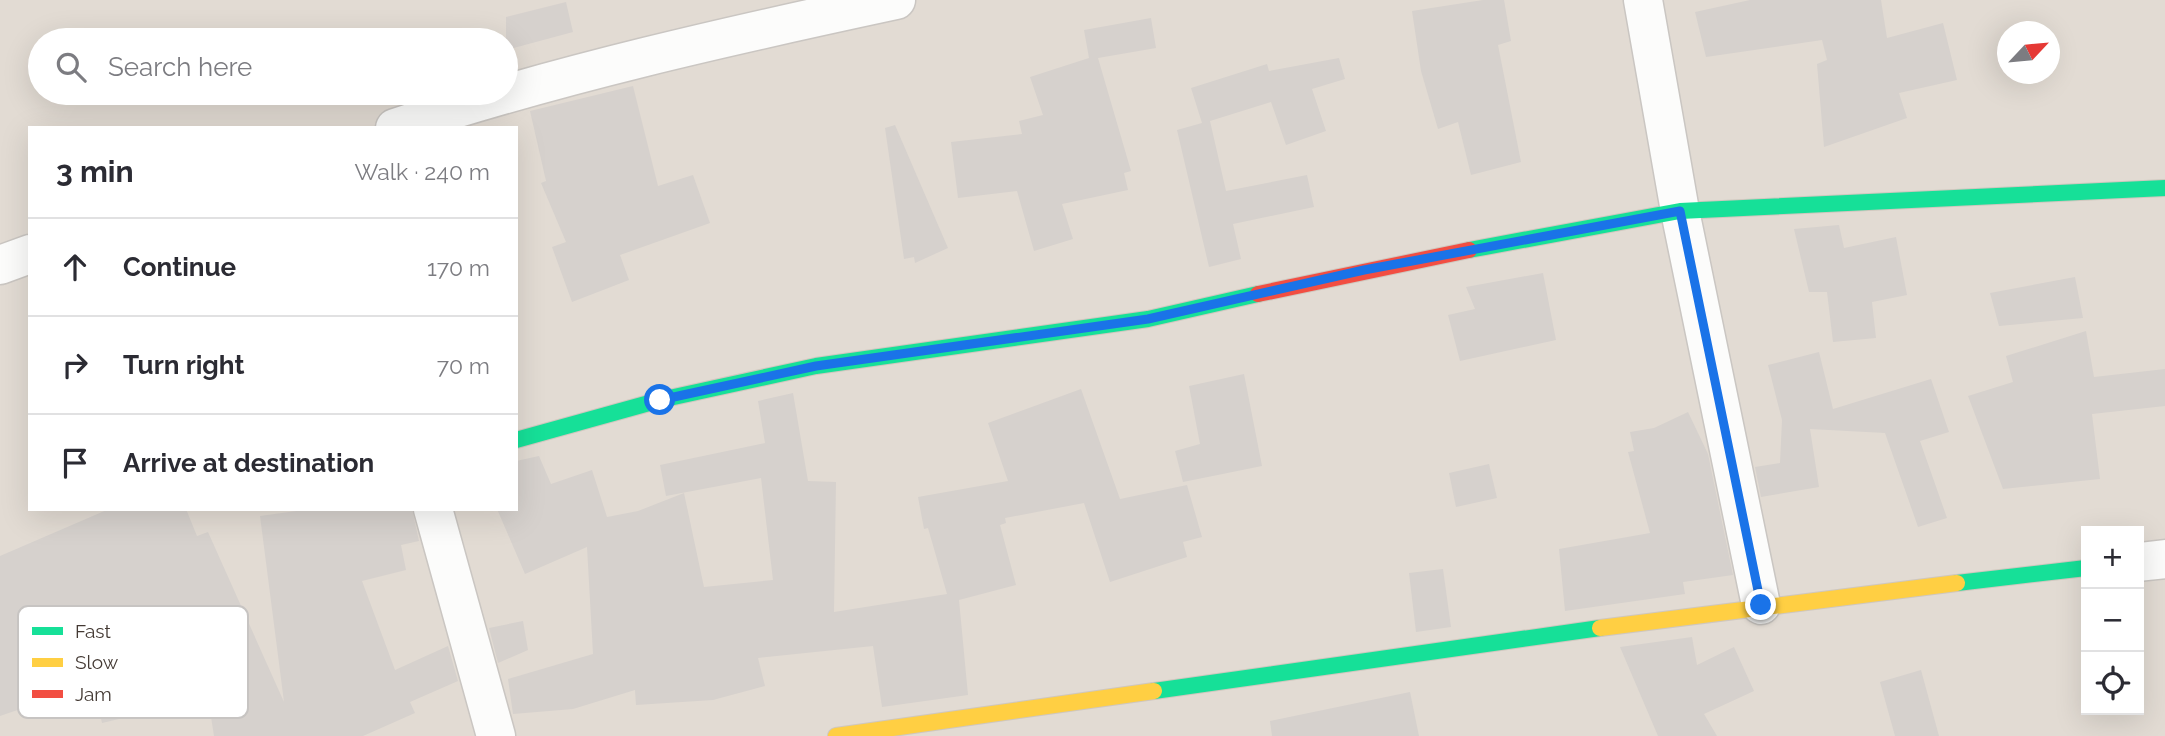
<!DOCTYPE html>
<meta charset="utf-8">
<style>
body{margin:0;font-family:Raleway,sans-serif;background:#f2f2f3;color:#2b2b33}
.controls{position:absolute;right:21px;bottom:21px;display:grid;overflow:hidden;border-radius:0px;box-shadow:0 7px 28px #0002}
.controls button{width:63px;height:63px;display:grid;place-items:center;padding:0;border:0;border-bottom:2px solid #e1e1e2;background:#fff;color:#2b2b33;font:35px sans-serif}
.compass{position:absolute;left:1997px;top:21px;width:63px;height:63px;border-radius:50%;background:#fff;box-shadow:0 7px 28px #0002;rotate:64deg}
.stop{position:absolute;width:21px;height:21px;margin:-16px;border:5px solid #1a73e8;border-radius:50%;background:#fff}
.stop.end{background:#1a73e8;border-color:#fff;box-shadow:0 2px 7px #0008}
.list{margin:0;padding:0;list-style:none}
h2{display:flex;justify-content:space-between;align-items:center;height:91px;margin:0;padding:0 28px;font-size:30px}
h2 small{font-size:23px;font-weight:400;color:#7c7c81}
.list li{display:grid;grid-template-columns:46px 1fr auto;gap:21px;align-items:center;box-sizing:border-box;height:98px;padding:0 28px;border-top:2px solid #e1e1e2}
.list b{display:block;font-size:26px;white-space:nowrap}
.list em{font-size:23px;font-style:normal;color:#7c7c81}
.icon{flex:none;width:38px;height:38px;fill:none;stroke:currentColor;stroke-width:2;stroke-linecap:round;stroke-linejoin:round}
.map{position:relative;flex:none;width:2165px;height:736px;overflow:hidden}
.search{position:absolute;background:#fff;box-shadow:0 7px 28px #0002;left:28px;top:28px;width:490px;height:77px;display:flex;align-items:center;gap:18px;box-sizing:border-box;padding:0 24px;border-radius:38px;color:#7c7c81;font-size:26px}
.panel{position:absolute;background:#fff;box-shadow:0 7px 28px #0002;left:28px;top:126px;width:490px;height:385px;border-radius:0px}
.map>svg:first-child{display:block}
</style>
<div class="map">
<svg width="2165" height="736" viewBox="0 0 2165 736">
<rect width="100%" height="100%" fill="#eeeae6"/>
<path fill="#e2dbd3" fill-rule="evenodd" d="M 0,0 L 2165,0 L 2165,736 L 0,736 ZM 2008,32 L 2050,32 L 2050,74 L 2008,74 ZM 40,40 L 506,40 L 506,93 L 40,93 ZM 30,128 L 516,128 L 516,509 L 30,509 ZM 2086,531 L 2139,531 L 2139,710 L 2086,710 Z"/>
<g fill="#d6d1cd">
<polygon points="1483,0 1504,0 1511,41 1498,45 1521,162 1471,175 1458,122 1438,129 1421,71 1412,11"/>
<polygon points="1750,0 1881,0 1887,38 1943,23 1957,80 1899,93 1907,118 1824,147 1817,64 1827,60 1822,40 1706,57 1695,12"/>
<polygon points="566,2 573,32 506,50 506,17"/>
<polygon points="1151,18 1156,48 1098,58 1131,171 1124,173 1128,190 1062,204 1073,239 1034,251 1017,191 958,198 951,142 1022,134 1019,121 1043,115 1030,77 1089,58 1084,30"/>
<polygon points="1339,58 1345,79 1312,89 1326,131 1286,145 1271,102 1210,121 1226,191 1307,175 1314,207 1233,224 1241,259 1209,267 1177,130 1202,123 1191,88 1267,64 1269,71"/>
<polygon points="633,86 658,186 693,175 710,223 620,255 629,280 572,302 552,247 566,242 541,183 546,181 530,111"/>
<polygon points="895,125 948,248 915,263 914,257 904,259 885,128"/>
<polygon points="1839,225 1844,248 1896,237 1907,295 1872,302 1876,338 1833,342 1827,292 1809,292 1794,229"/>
<polygon points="1543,273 1556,340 1460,361 1448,315 1475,309 1466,287"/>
<polygon points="2075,277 2083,318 1999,326 1990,293"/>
<polygon points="2086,331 2094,377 2165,369 2165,406 2092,414 2100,479 2003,489 1968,396 2013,382 2006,356"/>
<polygon points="1819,352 1833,409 1931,379 1949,432 1920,441 1947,518 1918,527 1885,433 1810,429 1819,487 1761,497 1755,467 1780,463 1782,420 1768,365"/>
<polygon points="1244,374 1262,466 1183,482 1175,451 1200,444 1189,386"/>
<polygon points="1081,389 1120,499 1187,485 1202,537 1183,542 1187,557 1110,582 1084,503 1005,518 1006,523 1000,525 1016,585 959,600 968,695 882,707 873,646 758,658 765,686 713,700 636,705 635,690 573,709 513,714 508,679 593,654 587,547 525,574 497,509 516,509 516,461 539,456 551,484 592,470 607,517 638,511 684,493 704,587 773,580 761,478 666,496 660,465 765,443 758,401 793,393 808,481 836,482 834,612 947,594 928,528 924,529 918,497 1008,481 988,423"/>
<polygon points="1688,412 1708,454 1733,575 1683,582 1685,594 1565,611 1559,549 1650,533 1628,452 1634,451 1630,432 1654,428"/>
<polygon points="1489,464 1497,498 1456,507 1449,473"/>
<polygon points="109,509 186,509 197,536 208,532 284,702 260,516 311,509 412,509 419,541 401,545 406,570 362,581 395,670 448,646 458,681 410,702 415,713 363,736 214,736 208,698 102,723 93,684 0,716 0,556"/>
<polygon points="1443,569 1451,627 1416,632 1409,573"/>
<polygon points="523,621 528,650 498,663 489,628"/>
<polygon points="1692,637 1697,665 1734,647 1754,691 1704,714 1717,736 1658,736 1620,647"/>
<polygon points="1921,670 1939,736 1895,736 1880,682"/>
<polygon points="1410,692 1419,736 1272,736 1270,721"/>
</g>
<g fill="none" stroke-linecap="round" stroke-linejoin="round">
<g stroke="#cac6c2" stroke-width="41">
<g id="street">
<polyline points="1643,0 1680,211 1761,605"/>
<path d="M 395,128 C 559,74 728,36 896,0"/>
<polyline points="0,265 30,254"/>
<polyline points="433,509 496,736"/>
<polyline points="2139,562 2165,559"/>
</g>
</g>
<g stroke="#cfc7be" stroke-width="18">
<g id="fast">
<polyline points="1469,250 1680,211 2165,188"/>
<polyline points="516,440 660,400 816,366 1148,319 1258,294"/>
<polyline points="1957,583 2086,568"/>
<polyline points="1154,691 1600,628"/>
</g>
</g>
<g stroke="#cfc7be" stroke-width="18">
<g id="slow">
<polyline points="1600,628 1957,583"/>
<polyline points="836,736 1154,691"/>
</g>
</g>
<g stroke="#cfc7be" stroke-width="18">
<polyline id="jam" points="1258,294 1469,250"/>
</g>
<use href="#street" stroke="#fcfcfb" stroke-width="38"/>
<use href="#fast" stroke="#16e098" stroke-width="16"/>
<use href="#slow" stroke="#ffcf43" stroke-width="16"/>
<use href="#jam" stroke="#f24e42" stroke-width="16"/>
</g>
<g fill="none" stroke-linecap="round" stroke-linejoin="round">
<polyline stroke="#1a73e8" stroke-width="9" points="660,400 816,366 1148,319 1364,270 1680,211 1761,605"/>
</g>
<rect x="18" y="606" width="230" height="112" rx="10" fill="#fff" stroke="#c7c4c2" stroke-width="2"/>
<rect x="32" y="627" width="31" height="8" fill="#16e098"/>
<rect x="32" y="658" width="31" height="9" fill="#ffcf43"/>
<rect x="32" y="690" width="31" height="8" fill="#f24e42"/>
<g font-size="19" fill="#433933">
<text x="75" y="638">Fast</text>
<text x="75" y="669">Slow</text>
<text x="75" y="701">Jam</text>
</g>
</svg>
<div class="controls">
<button>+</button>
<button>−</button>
<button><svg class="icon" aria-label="locate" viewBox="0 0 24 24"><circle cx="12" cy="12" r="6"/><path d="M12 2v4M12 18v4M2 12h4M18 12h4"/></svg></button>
</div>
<svg class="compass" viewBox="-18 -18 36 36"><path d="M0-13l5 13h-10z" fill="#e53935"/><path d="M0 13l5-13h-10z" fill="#7c7c81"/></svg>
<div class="stop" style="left:660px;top:400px"></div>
<div class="stop end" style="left:1761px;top:605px"></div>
<div class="search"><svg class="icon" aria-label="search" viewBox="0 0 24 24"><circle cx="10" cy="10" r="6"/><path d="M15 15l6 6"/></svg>Search here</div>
<section class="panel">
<h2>3 min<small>Walk · 240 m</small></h2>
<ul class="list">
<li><svg class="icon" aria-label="ahead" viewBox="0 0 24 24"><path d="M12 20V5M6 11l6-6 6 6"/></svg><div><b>Continue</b></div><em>170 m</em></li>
<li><svg class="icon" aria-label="right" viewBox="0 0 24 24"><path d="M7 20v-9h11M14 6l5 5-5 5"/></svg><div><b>Turn right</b></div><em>70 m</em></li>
<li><svg class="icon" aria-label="arrive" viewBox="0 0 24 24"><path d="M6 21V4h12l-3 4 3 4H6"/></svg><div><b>Arrive at destination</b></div></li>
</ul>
</section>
</div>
